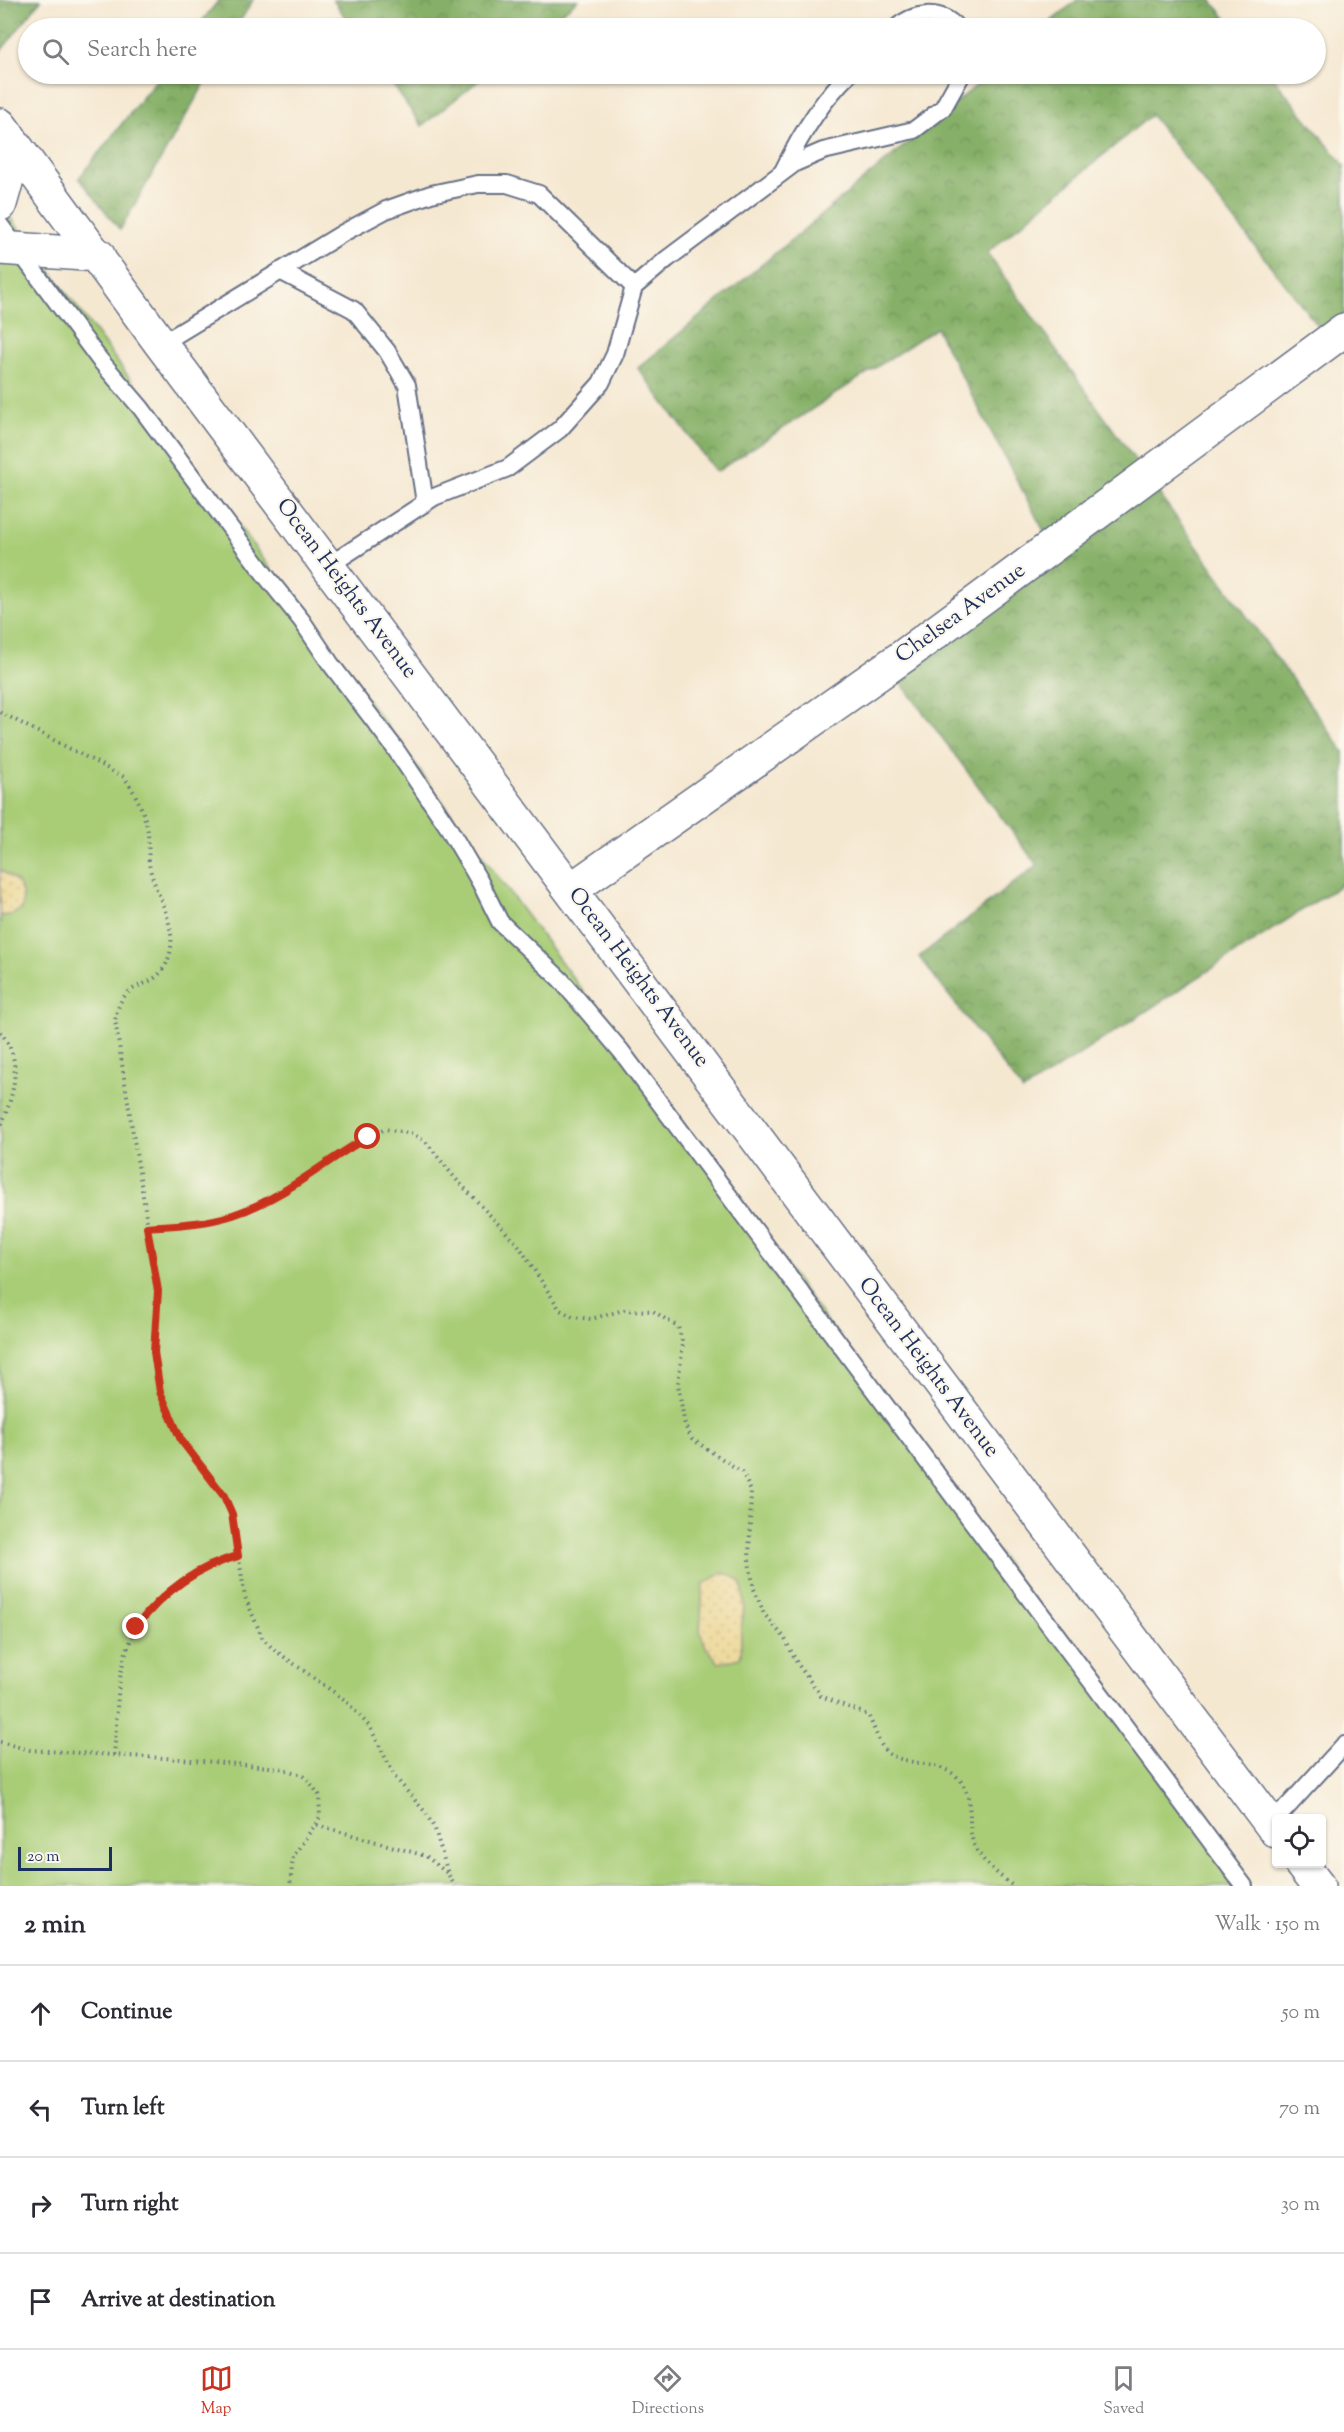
<!DOCTYPE html>
<meta charset="utf-8">
<style>
body{margin:0;font-family:"Sorts Mill Goudy",serif;background:#f2f2f3;color:#2b2b33}
.controls{position:absolute;right:18px;bottom:18px;display:grid;overflow:hidden;border-radius:6px;box-shadow:0 2px 4px #0004}
.controls button{width:54px;height:54px;display:grid;place-items:center;padding:0;border:0;border-bottom:2px solid #e1e1e2;background:#fff;color:#2b2b33;font:30px sans-serif}
.scale{position:absolute;left:18px;bottom:15px;width:94px;box-sizing:border-box;padding-left:6px;border:3px solid #1b2f5e;border-top:0;font-size:16px;line-height:21px;white-space:nowrap;color:#1b2f5e;-webkit-text-stroke:4px #fbf7ec;paint-order:stroke}
.stop{position:absolute;width:18px;height:18px;margin:-14px;border:4px solid #c8321e;border-radius:50%;background:#fff}
.stop.end{background:#c8321e;border-color:#fff;box-shadow:0 2px 6px #0008}
.list{margin:0;padding:0;list-style:none}
h2{display:flex;justify-content:space-between;align-items:center;height:78px;margin:0;padding:0 24px;font-size:26px}
h2 small{font-size:20px;font-weight:400;color:#7c7c81}
.list li{display:grid;grid-template-columns:39px 1fr auto;gap:18px;align-items:center;box-sizing:border-box;height:96px;padding:0 24px;border-top:2px solid #e1e1e2}
.list b{display:block;font-size:22px;white-space:nowrap}
.list em{font-size:20px;font-style:normal;color:#7c7c81}
.icon{flex:none;width:33px;height:33px;fill:none;stroke:currentColor;stroke-width:2;stroke-linecap:round;stroke-linejoin:round}
.map{position:relative;flex:none;width:1344px;height:1886px;overflow:hidden}
.search{position:absolute;background:#fff;box-shadow:0 2px 4px #0004;left:18px;right:18px;top:18px;height:66px;display:flex;align-items:center;gap:15px;box-sizing:border-box;padding:0 21px;border-radius:33px;color:#7c7c81;font-size:22px}
.sheet{height:462px;background:#fff}
nav{display:flex;justify-content:space-around;align-items:center;box-sizing:border-box;height:84px;border-top:2px solid #e1e1e2;background:#fff;font-size:16px;color:#7c7c81}
nav a{display:grid;justify-items:center;gap:3px}
nav .on{color:#c8321e}
.map>svg:first-child{display:block}
</style>
<div class="map">
<svg width="1344" height="1886" viewBox="0 0 1344 1886">
<defs>
<pattern id="forest-crowns" width="20" height="18" patternUnits="userSpaceOnUse" patternTransform="scale(1.5)"><rect width="20" height="18" fill="#86b068"/><path d="M2 6a3 3 0 1 1 6 0M12 15a3 3 0 1 1 6 0" fill="none" stroke="#6d9059"/></pattern>
<pattern id="sand-dots" width="8" height="8" patternUnits="userSpaceOnUse" patternTransform="scale(1.5)"><rect width="8" height="8" fill="#eeda9e"/><path d="M2 2h.1M6 6h.1" fill="none" stroke="#ccbb8a" stroke-width="1.8" stroke-linecap="round"/></pattern>
</defs>
<rect width="100%" height="100%" fill="#fbf7ec"/>
<filter id="ink" filterUnits="userSpaceOnUse"><feTurbulence type="fractalNoise" baseFrequency=".0167" numOctaves="2"/><feDisplacementMap in="SourceGraphic" scale="12" xChannelSelector="R" yChannelSelector="G"/><feConvolveMatrix kernelMatrix="1 2 1 2 8 2 1 2 1" color-interpolation-filters="sRGB"/></filter>
<filter id="wash" filterUnits="userSpaceOnUse"><feTurbulence type="fractalNoise" baseFrequency=".008" numOctaves="4" result="noise"/><feDisplacementMap in="SourceGraphic" scale="24" xChannelSelector="R" yChannelSelector="G"/><feGaussianBlur stdDeviation="1.35" result="paint"/><feColorMatrix in="noise" values="0 0 0 0 0 0 0 0 0 0 0 0 0 0 0 0 0 1.4 0 .05"/><feComposite in="paint" operator="in"/></filter>
<g filter="url(#wash)">
<rect width="100%" height="100%" fill="#f5e8d1"/>
<polygon fill="#a9cd77" stroke="#627e6a" stroke-width="1.5" points="0,203 1244,1886 0,1886"/>
<g fill="url(#forest-crowns)" stroke="#507063" stroke-width="1.5">
<polygon points="0,0 41,0 0,52"/>
<polygon points="219,0 253,0 236,28 196,28"/>
<polygon points="333,0 578,0 543,28 353,28"/>
<polygon points="1077,0 1211,0 1234,28 1043,28"/>
<polygon points="161,74 210,74 120,230 79,178"/>
<polygon points="385,74 487,74 422,126"/>
<polygon points="990,74 1270,74 1344,165 1344,334 1331,342 1151,115 987,253 1344,752 1344,883 1023,1091 919,957 1037,865 890,668 1053,548 936,328 716,472 638,368"/>
</g>
<g fill="url(#sand-dots)" stroke="#84847e" stroke-width="1.5">
<path d="M 0,870 C 18,881 25,886 22,909 L 11,915 L 0,916 Z"/>
<path d="M 720,1573 C 752,1574 744,1609 741,1630 C 740,1639 743,1649 740,1658 L 719,1663 L 706,1647 L 700,1632 L 703,1585 Z"/>
</g>
</g>
<g filter="url(#ink)">
<g fill="none" stroke-linecap="round" stroke-linejoin="round">
<g stroke="#677086" stroke-width="20">
<g id="service">
<path d="M 896,28 C 914,12 940,9 957,28"/>
<path d="M 783,171 C 800,136 821,101 849,74"/>
<polyline points="0,225 99,359 141,408 266,576 302,621 330,663 394,747 448,827 480,882 500,922 561,980 621,1051 1244,1886"/>
<polyline points="280,271 354,310 387,351 407,385 425,503"/>
<polyline points="161,344 343,233 386,210 431,194 478,184 507,184 539,194 634,287"/>
<polyline points="328,566 434,497 508,468 560,429 601,383 615,354 634,287 667,259 795,163 823,151 914,130 943,108 962,74"/>
<polyline points="1277,1818 1344,1745"/>
</g>
</g>
<g stroke="#677086" stroke-width="36">
<g id="minor">
<polyline points="0,204 7,179 10,138"/>
<polyline points="0,248 98,255"/>
<polyline points="572,889 905,655 1344,330"/>
</g>
</g>
<g stroke="#677086" stroke-width="36">
<g id="secondary">
<polyline points="0,125 161,344 1276,1831"/>
<polyline points="1301,1864 1318,1886"/>
</g>
</g>
<g stroke="#677086" stroke-width="4" stroke-dasharray="1.5 4.5" stroke-linecap="butt">
<path d="M 0,712 L 124,777 C 135,792 143,809 147,827 C 150,841 147,855 150,869 C 158,901 183,933 165,966 C 150,993 123,976 115,1020 L 158,1291 L 155,1371 L 169,1416 L 181,1441 L 223,1496 L 232,1514 L 245,1597 L 262,1637 L 273,1649 L 345,1700 L 370,1727 L 395,1777 L 425,1812 L 435,1829 L 448,1874 L 455,1886"/>
<path d="M 0,1032 C 25,1059 13,1098 0,1128"/>
<path d="M 147,1227 L 211,1221 L 250,1208 L 302,1180 L 346,1150 L 385,1129 L 413,1134 L 426,1142 L 455,1178 L 519,1246 L 560,1310 L 573,1317 L 591,1319 L 624,1310 L 653,1311 L 678,1327 L 683,1344 L 678,1384 L 685,1426 L 692,1439 L 742,1472 L 751,1491 L 749,1562 L 754,1589 L 764,1614 L 784,1637 L 797,1663 L 821,1696 L 868,1715 C 874,1726 877,1739 884,1749 C 896,1766 939,1760 956,1776 C 976,1794 966,1820 973,1842 C 979,1860 999,1875 1013,1886"/>
<polyline points="0,1742 30,1750 180,1759 280,1768 302,1775 309,1781 319,1795 320,1817 293,1857 290,1886"/>
<path d="M 114,1755 C 117,1725 116,1692 123,1663 C 136,1608 185,1570 238,1556"/>
<polyline points="317,1825 426,1856 447,1873"/>
</g>
<use href="#service" stroke="#fff" stroke-width="16"/>
<use href="#minor" stroke="#fff" stroke-width="33"/>
<use href="#secondary" stroke="#fff" stroke-width="33"/>
</g>
</g>
<g fill="none" stroke-linecap="round" stroke-linejoin="round" filter="url(#ink)">
<path stroke="#c8321e" stroke-width="8" d="M 136,1627 C 163,1592 195,1567 238,1556 L 232,1514 L 224,1496 L 181,1440 L 160,1392 L 154,1352 L 158,1291 L 147,1227 C 176,1225 205,1224 233,1215 C 283,1199 323,1162 368,1137"/>
</g>
<g text-anchor="middle" dominant-baseline="central" stroke-width="4.5" stroke-linejoin="round" paint-order="stroke">
<g font-size="22" fill="#1b2f5e" stroke="#fbf7ec">
<text transform="translate(346 589) rotate(53)">Ocean Heights Avenue</text>
<text transform="translate(961 614) rotate(-36)">Chelsea Avenue</text>
<text transform="translate(638 978) rotate(53)">Ocean Heights Avenue</text>
<text transform="translate(928 1368) rotate(53)">Ocean Heights Avenue</text>
</g>
</g>
</svg>
<div class="controls">
<button><svg class="icon" aria-label="locate" viewBox="0 0 24 24"><circle cx="12" cy="12" r="6"/><path d="M12 2v4M12 18v4M2 12h4M18 12h4"/></svg></button>
</div>
<div class="scale">20 m</div>
<div class="stop" style="left:368px;top:1137px"></div>
<div class="stop end" style="left:136px;top:1627px"></div>
<div class="search"><svg class="icon" aria-label="search" viewBox="0 0 24 24"><circle cx="10" cy="10" r="6"/><path d="M15 15l6 6"/></svg>Search here</div>
</div>
<section class="sheet">
<h2>2 min<small>Walk · 150 m</small></h2>
<ul class="list">
<li><svg class="icon" aria-label="ahead" viewBox="0 0 24 24"><path d="M12 20V5M6 11l6-6 6 6"/></svg><div><b>Continue</b></div><em>50 m</em></li>
<li><svg class="icon" aria-label="left" viewBox="0 0 24 24"><path d="M17 20v-9H6M10 6l-5 5 5 5"/></svg><div><b>Turn left</b></div><em>70 m</em></li>
<li><svg class="icon" aria-label="right" viewBox="0 0 24 24"><path d="M7 20v-9h11M14 6l5 5-5 5"/></svg><div><b>Turn right</b></div><em>30 m</em></li>
<li><svg class="icon" aria-label="arrive" viewBox="0 0 24 24"><path d="M6 21V4h12l-3 4 3 4H6"/></svg><div><b>Arrive at destination</b></div></li>
</ul>
</section>
<nav>
<a class="on"><svg class="icon" aria-label="map" viewBox="0 0 24 24"><path d="M3 6l6-2 6 2 6-2v14l-6 2-6-2-6 2zM9 4v14M15 6v14"/></svg>Map</a>
<a><svg class="icon" aria-label="directions" viewBox="0 0 24 24"><path d="M12 3l9 9-9 9-9-9zM9 14v-3h6M13 9l2 2-2 2"/></svg>Directions</a>
<a><svg class="icon" aria-label="saved" viewBox="0 0 24 24"><path d="M7 4h10v16l-5-4-5 4z"/></svg>Saved</a>
</nav>
